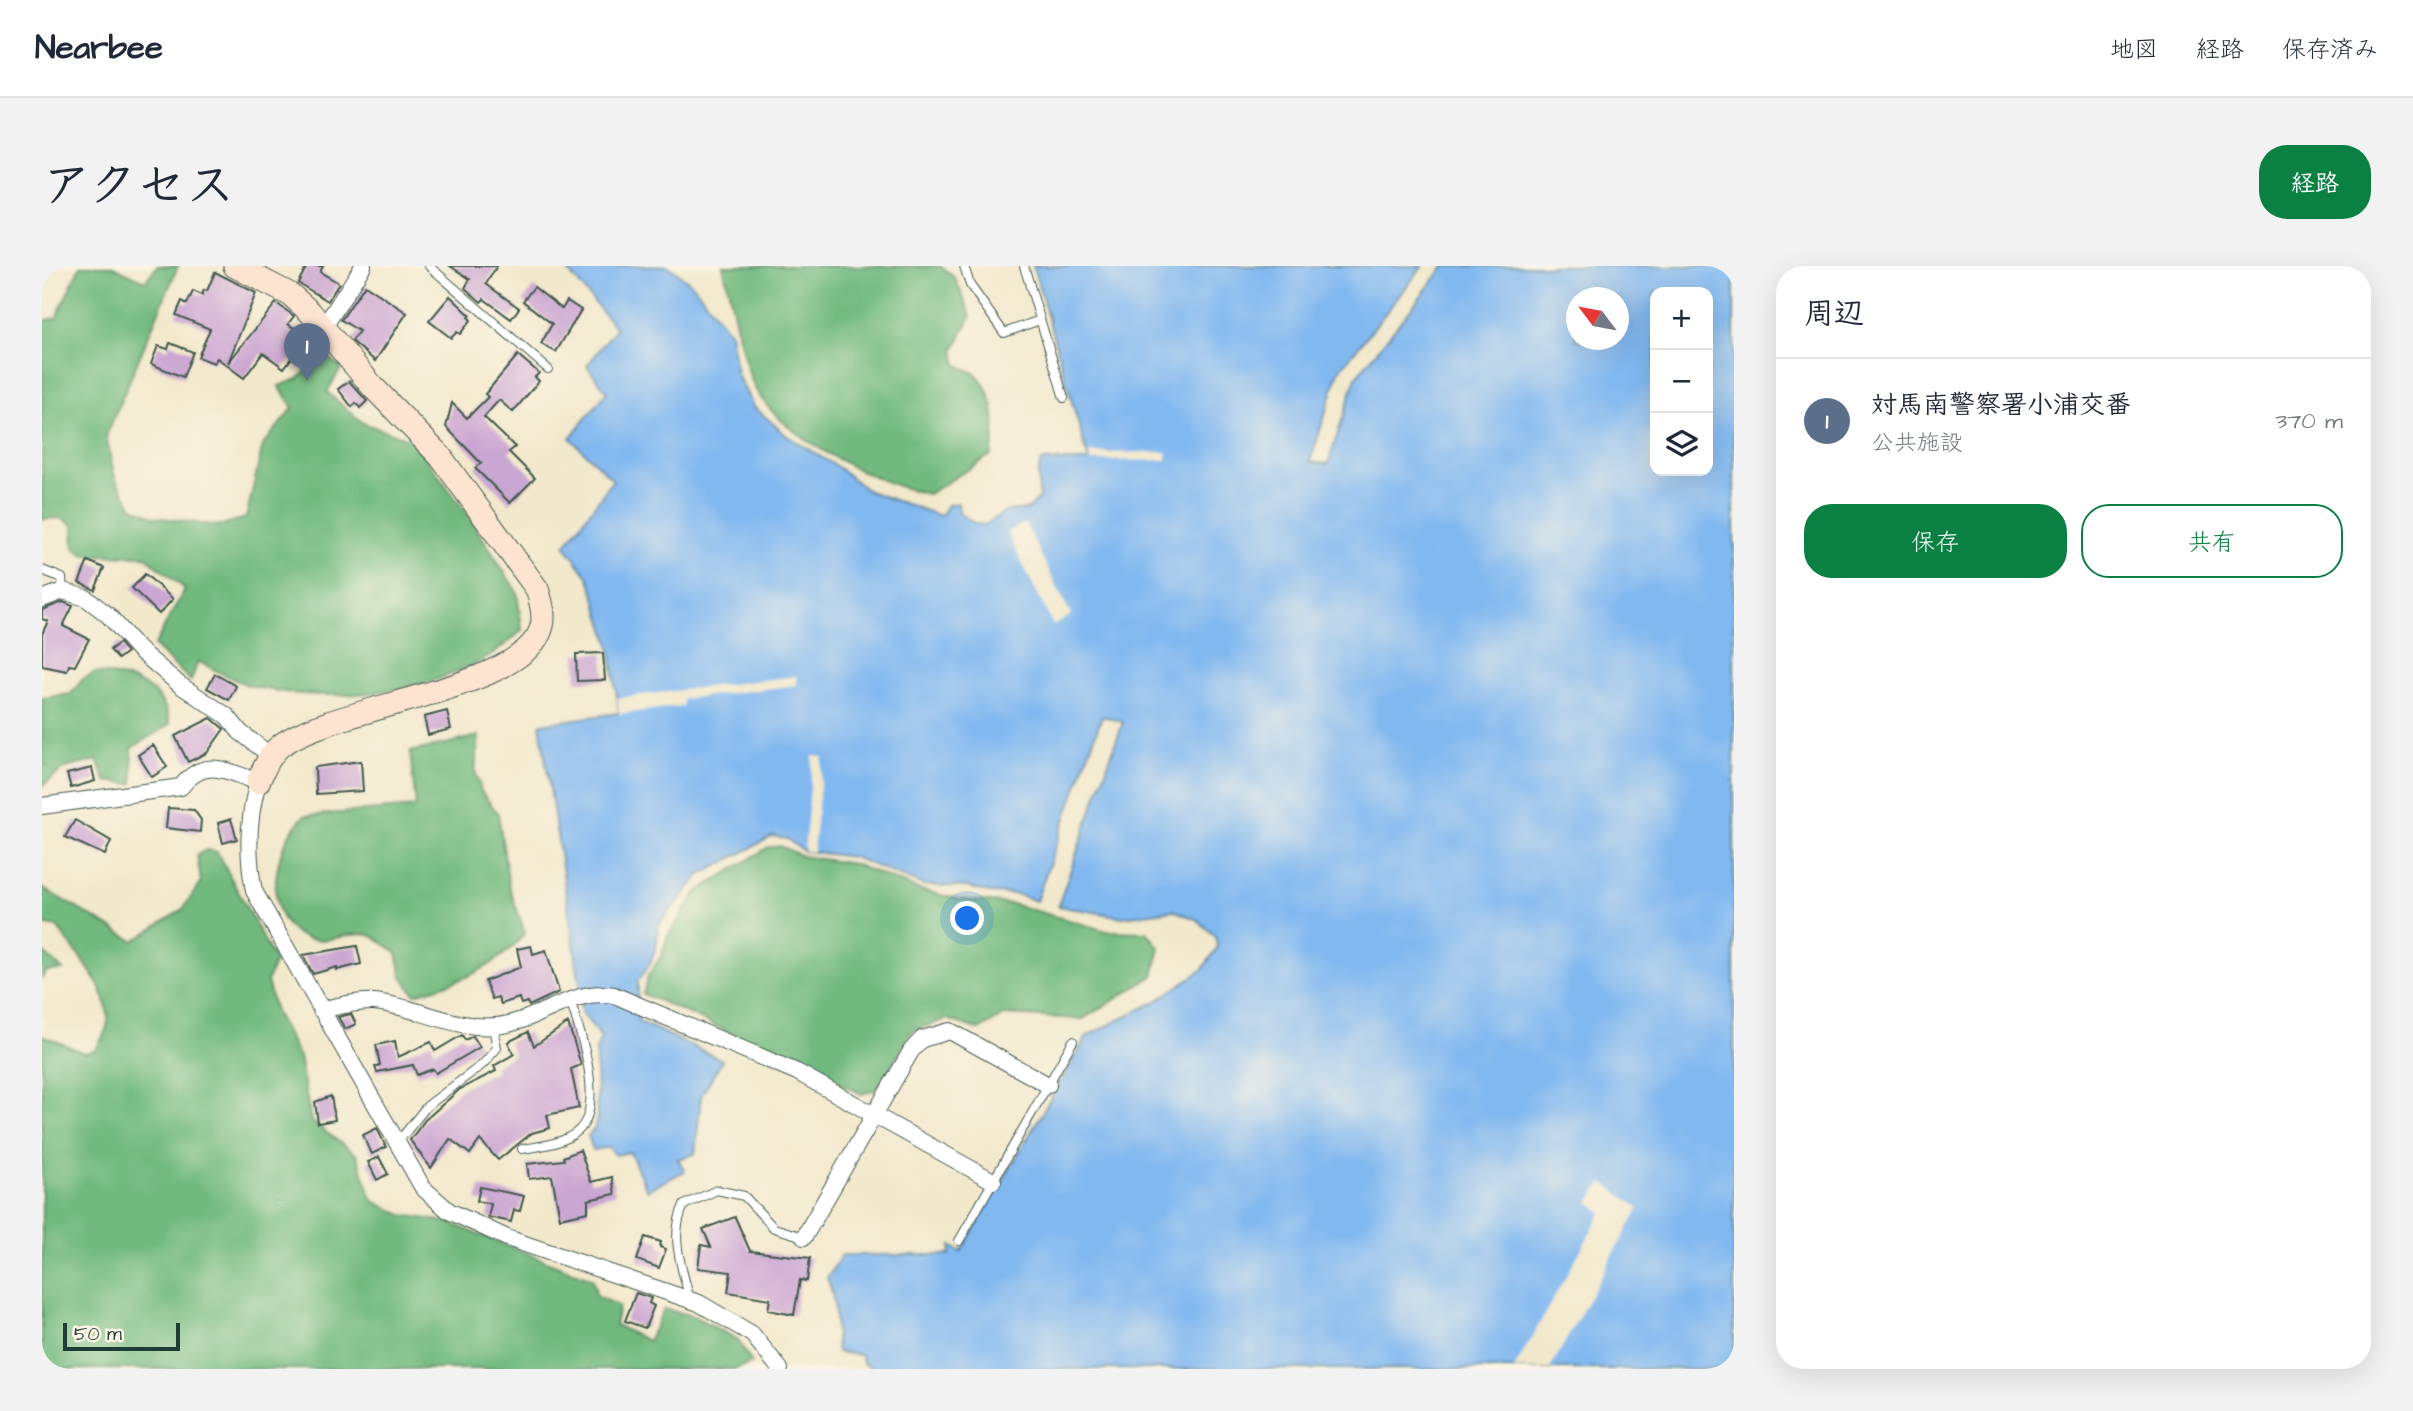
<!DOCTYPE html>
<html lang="ja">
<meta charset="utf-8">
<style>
body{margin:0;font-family:"Architects Daughter","Klee One",sans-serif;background:#f2f2f3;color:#1f2937}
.controls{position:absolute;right:21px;top:21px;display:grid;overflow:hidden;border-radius:14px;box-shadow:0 7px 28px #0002}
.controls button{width:63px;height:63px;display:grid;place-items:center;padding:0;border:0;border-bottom:2px solid #e0e1e3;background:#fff;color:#1f2937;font:35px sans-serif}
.compass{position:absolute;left:1524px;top:21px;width:63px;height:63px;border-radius:50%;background:#fff;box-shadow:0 7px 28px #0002;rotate:302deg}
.scale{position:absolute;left:21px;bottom:18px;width:117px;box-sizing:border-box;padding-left:7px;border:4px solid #1f3d34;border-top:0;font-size:19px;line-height:24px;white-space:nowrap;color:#1f3d34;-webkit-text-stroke:5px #fcf5e5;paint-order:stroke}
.you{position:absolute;left:926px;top:653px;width:24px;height:24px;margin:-18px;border:5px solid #fff;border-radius:50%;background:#1a73e8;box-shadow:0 0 0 10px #1a73e833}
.badge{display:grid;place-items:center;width:46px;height:46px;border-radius:50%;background:#0b8043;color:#fff;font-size:23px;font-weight:700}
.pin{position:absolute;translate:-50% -58px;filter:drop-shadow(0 2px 4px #0008)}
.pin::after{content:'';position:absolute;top:37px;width:24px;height:21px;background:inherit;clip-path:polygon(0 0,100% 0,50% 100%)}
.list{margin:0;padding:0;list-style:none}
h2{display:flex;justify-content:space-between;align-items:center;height:91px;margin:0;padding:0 28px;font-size:30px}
h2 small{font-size:23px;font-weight:400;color:#747a83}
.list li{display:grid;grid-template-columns:46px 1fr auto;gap:21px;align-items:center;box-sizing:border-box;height:126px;padding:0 28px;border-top:2px solid #e0e1e3}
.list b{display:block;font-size:26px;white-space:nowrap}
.list p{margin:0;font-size:23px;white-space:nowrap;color:#747a83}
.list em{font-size:23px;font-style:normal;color:#747a83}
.actions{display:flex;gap:14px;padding:21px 28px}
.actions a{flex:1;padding:16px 0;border:2px solid #0b8043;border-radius:28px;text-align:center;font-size:24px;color:#0b8043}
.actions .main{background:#0b8043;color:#fff}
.icon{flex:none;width:38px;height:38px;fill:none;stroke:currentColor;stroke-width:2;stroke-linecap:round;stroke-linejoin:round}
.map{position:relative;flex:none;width:1692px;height:1103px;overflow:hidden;border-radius:28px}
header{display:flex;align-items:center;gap:42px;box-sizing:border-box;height:98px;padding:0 35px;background:#fff;border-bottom:2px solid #e0e1e3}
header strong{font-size:33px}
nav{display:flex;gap:38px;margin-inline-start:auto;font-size:24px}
.intro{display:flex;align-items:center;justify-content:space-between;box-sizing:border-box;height:168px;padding:0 42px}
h1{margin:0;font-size:49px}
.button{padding:18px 32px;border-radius:28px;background:#0b8043;color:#fff;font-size:24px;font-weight:700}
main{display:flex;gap:42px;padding:0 42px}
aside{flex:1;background:#fff;border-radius:28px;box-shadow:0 7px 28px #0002}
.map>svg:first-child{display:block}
</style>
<header>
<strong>Nearbee</strong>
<nav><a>地図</a><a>経路</a><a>保存済み</a></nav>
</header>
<div class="intro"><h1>アクセス</h1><a class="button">経路</a></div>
<main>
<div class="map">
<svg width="1692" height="1103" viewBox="0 0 1692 1103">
<rect width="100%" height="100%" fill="#fcf5e5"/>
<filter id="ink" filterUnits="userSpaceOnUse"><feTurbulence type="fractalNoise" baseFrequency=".0143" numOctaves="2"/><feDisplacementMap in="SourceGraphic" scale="14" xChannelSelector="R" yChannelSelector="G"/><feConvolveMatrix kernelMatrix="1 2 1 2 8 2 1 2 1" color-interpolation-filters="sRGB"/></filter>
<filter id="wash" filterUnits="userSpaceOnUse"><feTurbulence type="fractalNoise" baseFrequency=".00686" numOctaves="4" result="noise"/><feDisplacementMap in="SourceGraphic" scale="28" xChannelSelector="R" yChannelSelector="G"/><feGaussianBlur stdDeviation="1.57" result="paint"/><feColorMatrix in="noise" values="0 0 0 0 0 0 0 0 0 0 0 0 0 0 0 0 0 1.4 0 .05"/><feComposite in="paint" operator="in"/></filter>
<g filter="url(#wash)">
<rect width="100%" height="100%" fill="#f2e8cc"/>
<g fill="#71b97f" stroke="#487b5a" stroke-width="2">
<path d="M 38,0 L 71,0 L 103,15 L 115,0 L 136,0 L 64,170 L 73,212 L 91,241 L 113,251 L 176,260 L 204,252 L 221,179 L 251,142 L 237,120 L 256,113 L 282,88 L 299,102 L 285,126 L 321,157 L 370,174 L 426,249 L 475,326 L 480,364 C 418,427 297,440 214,421 C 195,417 174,404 156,395 L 149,415 L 112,380 L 143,323 L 103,290 L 43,289 L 32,282 L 31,259 L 20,252 L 0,253 L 0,55 L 14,52 Z"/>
<path d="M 681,0 L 898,0 L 913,12 L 929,50 L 912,84 L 915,99 C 921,102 931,105 935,109 C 955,132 955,162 949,189 L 886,228 C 833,217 748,175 717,129 C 700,103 690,33 681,0 Z"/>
<path d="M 53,407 C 87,410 122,419 128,458 L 90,482 L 91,518 L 64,515 L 55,494 L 23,502 L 0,520 L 0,502 L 4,499 L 0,495 L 0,432 L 29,428 L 41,413 Z"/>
<path d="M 437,470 L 433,504 L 439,525 L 456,548 L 467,620 L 483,667 C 454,703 417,716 373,728 L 360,710 L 355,687 C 347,682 336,672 327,669 C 313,665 293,674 278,674 C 244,673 231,644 234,613 C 237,587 244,569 262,550 L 374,541 L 368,486 Z"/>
<path d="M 738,580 L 760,590 L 812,598 L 875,623 L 916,633 L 970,638 L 1065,665 L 1105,666 L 1118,682 L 1111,710 L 1041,753 L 962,749 L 937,764 L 905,753 L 870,765 L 835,823 L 820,828 C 747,795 675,759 601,728 L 606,710 L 620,689 L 625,671 L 655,626 L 725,582 Z"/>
<path d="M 164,584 L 175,586 L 233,695 L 225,715 L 233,746 L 257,791 L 269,855 L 315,889 L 331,935 L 360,949 L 405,956 L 550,1013 L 555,1030 L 577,1040 L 573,1059 L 606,1075 L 622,1043 L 651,1050 L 695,1073 L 710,1097 L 693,1103 L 0,1103 L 0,769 L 42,787 L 54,784 C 58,775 67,763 66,753 C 66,720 34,687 15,661 L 0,658 L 0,622 L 92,675 L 141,643 L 159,616 L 155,589 Z"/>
<polygon points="0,687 2,687 21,704 5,705 0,712"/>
</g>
<path fill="#81b8f0" stroke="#507a92" stroke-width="2" fill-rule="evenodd" d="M 522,0 L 626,0 L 651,19 L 688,67 L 695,109 L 711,140 L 745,170 L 797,202 L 826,225 L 899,250 L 906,239 L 916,237 L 917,247 L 933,258 L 942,259 L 965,245 L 987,243 L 997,232 L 996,208 L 999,195 L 1047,195 L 991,0 L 1381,0 L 1297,105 L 1268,196 L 1286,198 L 1314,111 L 1403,0 L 1692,0 L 1692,1103 L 834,1103 L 821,1097 L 819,1089 L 795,1086 C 792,1060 796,1036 785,1012 L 800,989 L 908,989 L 909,980 L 919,986 L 1045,770 L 1115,735 L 1160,704 L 1175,682 L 1174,671 L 1156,654 L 1131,644 L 1081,651 L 1016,640 L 1081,456 L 1060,450 L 994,635 L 974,628 L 947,627 L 926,621 L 881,619 L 811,591 L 762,585 L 745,573 L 731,570 L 658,609 L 617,658 L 614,681 L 607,700 L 596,714 L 596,755 L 680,794 L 659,830 L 653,888 L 636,893 L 643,905 L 605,924 L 588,886 L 573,889 L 567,881 L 551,884 L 546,870 L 553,862 L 555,851 L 554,784 L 559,771 L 539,746 L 538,718 L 498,458 L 577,447 L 568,379 L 547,312 L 523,280 L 571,214 L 528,172 L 565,126 L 545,100 L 574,62 ZM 1613,26 L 1666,26 L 1666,205 L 1613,205 ZM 1534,32 L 1576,32 L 1576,74 L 1534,74 Z"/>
<g fill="#f2e8cc">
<polygon points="1125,186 1125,194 1047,195 1047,187"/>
<polygon points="983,257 1029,349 1011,359 965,266"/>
<polygon points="754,410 755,419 641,433 641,440 577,448 575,432"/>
<polygon points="771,490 781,491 771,586 762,585"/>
<polygon points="1561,916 1597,942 1508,1103 1472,1103 1560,946 1547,936"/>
</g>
<g id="blocks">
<g fill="#caa6d2">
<polygon points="265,0 281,0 278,6 297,17 286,35 256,17"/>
<polygon points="408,0 455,0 444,18 477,42 469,53 442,33 439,36 423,22 428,13"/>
<polygon points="173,6 214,27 186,97 234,37 252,50 246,58 265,71 242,102 221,87 202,112 175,92 172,97 156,91 168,63 134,49 140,35 145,38 151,25 160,29 162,24 165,25"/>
<polygon points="323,19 365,47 333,95 310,75 317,65 299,54"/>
<polygon points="492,21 520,43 525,35 539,44 514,86 499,78 510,58 481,35"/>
<polygon points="408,30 428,49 426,51 429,54 418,68 415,66 409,72 387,55"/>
<polygon points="128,77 151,86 141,111 109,98 116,80 126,83"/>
<polygon points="476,89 497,107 493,111 497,115 471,146 457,134 442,151 473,181 467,186 493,212 468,237 433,202 439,197 404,161 410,137 425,152 446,131 443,128"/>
<polygon points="307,115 325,135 318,142 314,137 310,141 296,123"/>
<polygon points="46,295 62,302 53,324 37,317"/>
<polygon points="103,308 131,333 117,348 90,322"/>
<polygon points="21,336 31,340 21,360 47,373 33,400 27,399 25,405 0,400 0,368 6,355 0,353 0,344"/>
<polygon points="77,377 85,386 76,393 68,384"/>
<polygon points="561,387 563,414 535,415 534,388"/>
<polygon points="173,408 194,420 187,434 165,422"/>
<polygon points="405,445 409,463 386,469 382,451"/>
<polygon points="169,452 182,463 165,487 146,496 133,470"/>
<polygon points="111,479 125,501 110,511 96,489"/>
<polygon points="319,495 321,525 274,528 273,501"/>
<polygon points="50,502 53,515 29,522 25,508"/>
<polygon points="126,542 152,544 159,554 158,566 124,562"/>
<polygon points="189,553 195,573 181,577 176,557"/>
<polygon points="33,554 69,575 63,589 23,571"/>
<polygon points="315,680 319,698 295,704 295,701 271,708 261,689"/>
<polygon points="489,680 491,688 504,684 517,726 487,740 485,736 479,738 477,732 459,738 456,731 450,733 443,715 479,701 475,683"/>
<polygon points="309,748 314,758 303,763 296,751"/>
<polygon points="526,757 539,799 529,803 537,842 505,849 508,862 490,867 456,894 438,874 428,888 408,873 389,902 368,874 383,854 418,823 454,805 452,800 472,788 466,776 486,766 492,780"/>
<polygon points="420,769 423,774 431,770 438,781 394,807 391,803 375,809 371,799 335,806 333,801 338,799 334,779 353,775 356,791 389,776 393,785"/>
<polygon points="289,830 293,854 276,857 273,836"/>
<polygon points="335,862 344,881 330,888 321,869"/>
<polygon points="538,884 549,916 570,911 573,928 546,934 546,946 518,952 510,910 487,913 485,898 522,894 521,891"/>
<polygon points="337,891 346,908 335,914 326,896"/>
<polygon points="438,921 482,930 478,945 472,944 469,956 446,951 449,938 435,935"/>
<polygon points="693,951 708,985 768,992 765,1015 758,1014 752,1049 726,1044 728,1033 686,1026 689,1006 656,1002 659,979 669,981 661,963"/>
<polygon points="603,971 619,976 618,981 624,983 617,1002 595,994"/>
<polygon points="594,1027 609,1032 607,1037 612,1040 603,1062 583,1055"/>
</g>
</g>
</g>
<g filter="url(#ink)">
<use href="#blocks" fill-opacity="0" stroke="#3f574b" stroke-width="2"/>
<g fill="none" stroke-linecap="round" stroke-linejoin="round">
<g stroke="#3f574b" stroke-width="10">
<g id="lane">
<polyline points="387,0 506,103"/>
<polyline points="922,0 928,19 962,67 998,54"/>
<polyline points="982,0 1022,132"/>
<polyline points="0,304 20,312 21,325"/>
<polyline points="355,877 385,840 441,798 455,782 451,761"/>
<path d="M 480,883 C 499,880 521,878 536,865 C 564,840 538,764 528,734"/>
<polyline points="917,975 1031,775"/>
<path d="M 648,1034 C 640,1001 627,971 642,939 L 675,924 L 702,930 L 732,962 L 762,971"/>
</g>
</g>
<g stroke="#3f574b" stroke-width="18">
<g id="street">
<polyline points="282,61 321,0"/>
<polyline points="0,333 21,325 44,332 66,349 97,384 138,419 185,450 198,466 229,490"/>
<path d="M 0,540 L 139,521 C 162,490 185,505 216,516 C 206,551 205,589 212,625 L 381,922 L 407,945 L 465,972 L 657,1037 L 710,1068 L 738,1103"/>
<path d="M 279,744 C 296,740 315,735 332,736 C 373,740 413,764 454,760 C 496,756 529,722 572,729 L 755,806 L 951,915"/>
<polyline points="762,971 869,785 880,773 908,765 1006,819"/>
</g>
</g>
<g stroke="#3f574b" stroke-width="25">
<path id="secondary" d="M 193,0 L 249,29 L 268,46 L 331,121 L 398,190 L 495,323 C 499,335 503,348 500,360 C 484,425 290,439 238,480 C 227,489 222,503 216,516"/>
</g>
<use href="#lane" stroke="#fff" stroke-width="8"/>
<use href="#street" stroke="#fff" stroke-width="16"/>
<use href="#secondary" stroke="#fde4d1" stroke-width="23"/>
</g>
</g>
</svg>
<div class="controls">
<button>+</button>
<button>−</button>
<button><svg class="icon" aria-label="layers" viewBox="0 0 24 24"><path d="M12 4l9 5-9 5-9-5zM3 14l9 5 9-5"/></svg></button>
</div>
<svg class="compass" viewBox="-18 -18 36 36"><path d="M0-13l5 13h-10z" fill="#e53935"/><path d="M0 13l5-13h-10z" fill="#747a83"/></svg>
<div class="scale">50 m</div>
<div class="you"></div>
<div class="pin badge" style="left:265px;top:115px;background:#5c6f8a">1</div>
</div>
<aside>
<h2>周辺<small></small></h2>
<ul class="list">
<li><span class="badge" style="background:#5c6f8a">1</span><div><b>対馬南警察署小浦交番</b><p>公共施設</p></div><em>370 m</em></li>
</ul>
<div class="actions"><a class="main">保存</a><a>共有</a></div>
</aside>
</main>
